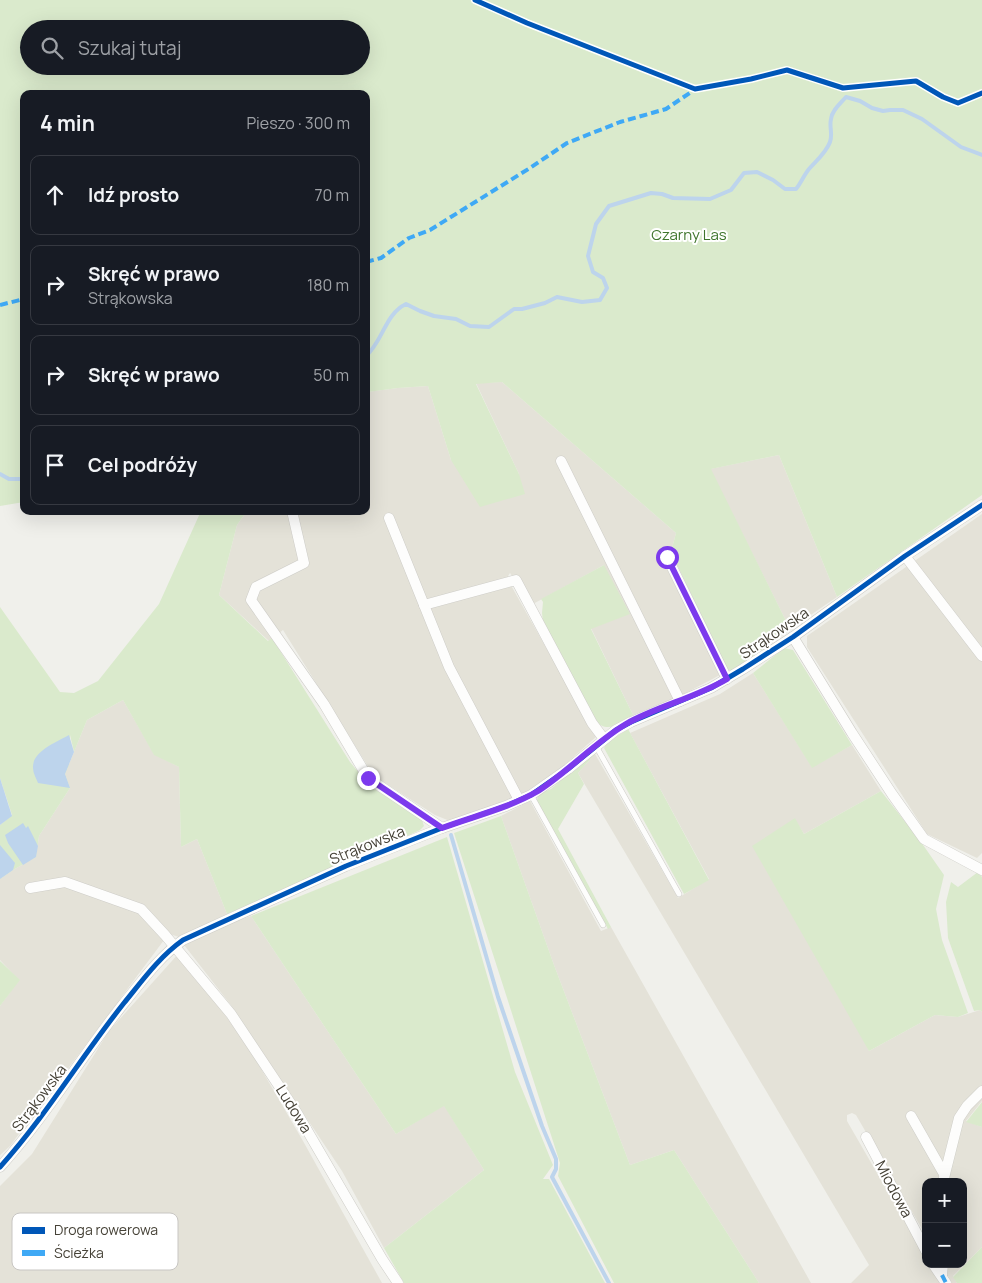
<!DOCTYPE html>
<html lang="pl">
<meta charset="utf-8">
<style>
body{margin:0;font-family:Manrope,sans-serif;background:#20242c;color:#f1f3f6}
.controls{position:absolute;right:15px;bottom:15px;display:grid;overflow:hidden;border-radius:10px;box-shadow:0 5px 20px #0002}
.controls button{width:45px;height:45px;display:grid;place-items:center;padding:0;border:0;border-bottom:1px solid #363941;background:#171b24;color:#f1f3f6;font:25px sans-serif}
.stop{position:absolute;width:15px;height:15px;margin:-11px;border:4px solid #7c3aed;border-radius:50%;background:#fff}
.stop.end{background:#7c3aed;border-color:#fff;box-shadow:0 1px 5px #0008}
.list{margin:0;padding:0;list-style:none}
h2{display:flex;justify-content:space-between;align-items:center;height:65px;margin:0;padding:0 20px;font-size:21px}
h2 small{font-size:16px;font-weight:400;color:#9ea1a6}
.list li{display:grid;grid-template-columns:32px 1fr auto;gap:15px;align-items:center;box-sizing:border-box;height:80px;margin:0 10px 10px;padding:0 10px;border:1px solid #363941;border-radius:10px}
.list b{display:block;font-size:19px;white-space:nowrap}
.list p{margin:0;font-size:16px;white-space:nowrap;color:#9ea1a6}
.list em{font-size:16px;font-style:normal;color:#9ea1a6}
.icon{flex:none;width:28px;height:28px;fill:none;stroke:currentColor;stroke-width:2;stroke-linecap:round;stroke-linejoin:round}
.map{position:relative;flex:none;width:982px;height:1283px;overflow:hidden}
.search{position:absolute;background:#171b24;box-shadow:0 5px 20px #0002;left:20px;top:20px;width:350px;height:55px;display:flex;align-items:center;gap:12px;box-sizing:border-box;padding:0 18px;border-radius:28px;color:#9ea1a6;font-size:19px}
.panel{position:absolute;background:#171b24;box-shadow:0 5px 20px #0002;left:20px;top:90px;width:350px;height:425px;border-radius:10px}
.map>svg:first-child{display:block}
</style>
<div class="map">
<svg width="982" height="1283" viewBox="0 0 982 1283">
<rect width="100%" height="100%" fill="#f0f0eb"/>
<g fill="#e4e2d8">
<polygon points="502,382 676,533 671,552 661,557 720,675 684,694 633,715 591,628 604,565 533,604 510,573 508,576 508,580 596,737 561,768 521,795 450,821 435,815 374,776 283,630 269,641 219,595 237,525 247,511 366,511 367,392 398,388 428,386 451,460 519,474 476,383"/>
<polygon points="779,455 837,597 790,629 710,469"/>
<polygon points="982,514 982,853 977,858 927,834 807,647 807,636"/>
<polygon points="753,673 812,767 852,745 881,791 804,834 794,818 869,1051 935,1015 958,1017 980,1010 982,1012 982,1101 966,1121 982,1127 982,1247 953,1276 957,1283 952,1283 942,1264 963,1264 963,1182 926,1182 926,1236 856,1115 852,1113 847,1115 847,1121 926,1258 926,1264 929,1264 940,1283 851,1283 869,1265 578,773 595,754 678,898 709,879 630,733 720,694"/>
<polygon points="123,700 154,754 179,767 181,847 197,839 227,914 179,937 157,930 155,932 164,940 10,1146 0,1155 0,1006 19,980 0,960 0,879 13,870 36,857 39,836 70,788 65,774 87,720"/>
<polygon points="530,801 601,931 611,927 811,1283 759,1283 674,1150 630,1165 554,965 501,816"/>
<polygon points="251,916 396,1134 444,1105 484,1170 384,1248 342,1171 230,1004 181,941"/>
<polygon points="180,952 250,1050 303,1141 382,1283 0,1283 0,1186 32,1154 109,1031"/>
</g>
<g fill="#daeacc" fill-rule="evenodd">
<path d="M 0,0 L 982,0 L 982,495 L 837,597 L 779,455 L 711,469 L 790,629 L 732,671 L 727,669 L 671,552 L 676,533 L 502,382 L 476,384 L 519,474 L 525,494 L 480,507 L 451,460 L 428,386 L 398,388 L 368,392 L 366,400 L 366,94 L 24,94 L 24,502 L 0,506 ZM 29,29 L 361,29 L 361,66 L 29,66 Z"/>
<polygon points="201,511 247,511 237,525 219,595 268,641 272,638 350,762 370,786 422,820 424,826 420,830 396,841 227,914 197,839 181,847 179,767 154,755 123,700 87,720 74,752 70,735 69,765 65,774 70,788 39,836 36,857 13,870 0,879 0,825 12,815 0,778 0,607 60,692 74,693 98,681 159,604"/>
<path d="M 604,565 L 630,614 L 591,629 L 633,715 C 618,723 610,734 594,721 L 543,622 L 542,613 L 543,602 L 541,599 Z"/>
<polygon points="784,648 793,650 852,745 812,768 753,673"/>
<polygon points="628,729 709,880 684,894 604,748 608,742"/>
<polygon points="595,754 578,773 584,784 558,829 611,927 608,929 537,801 538,794 551,789 589,756"/>
<polygon points="881,791 921,842 944,875 936,909 942,940 968,1013 958,1017 935,1015 869,1051 752,846 795,818 804,834"/>
<polygon points="501,816 554,965 630,1165 674,1150 759,1283 614,1283 558,1176 560,1163 454,833"/>
<polygon points="447,837 515,1072 553,1165 543,1179 549,1179 605,1283 404,1283 384,1248 484,1170 444,1106 396,1134 251,916"/>
<polygon points="978,872 982,877 982,1012 980,1010 974,1011 948,938 946,902 951,882 958,887"/>
<polygon points="0,961 20,980 0,1006"/>
<polygon points="982,1102 982,1127 966,1122"/>
<polygon points="982,1247 982,1283 957,1283 953,1277"/>
</g>
<g fill="#bdd4ec">
<path d="M 69,735 L 74,752 L 65,774 L 70,788 L 38,783 C 36,778 33,773 33,768 C 32,751 57,742 69,735 Z"/>
<polygon points="0,778 12,816 0,825"/>
<polygon points="23,823 26,828 28,826 38,846 36,857 23,865 8,843 5,835"/>
<polygon points="0,845 15,863 13,870 0,879"/>
</g>
<g fill="none" stroke-linecap="round" stroke-linejoin="round">
<g stroke="#bdd4ec" stroke-width="4">
<path d="M 366,356 C 383,341 385,314 406,304 L 420,311 L 434,316 L 456,319 L 470,326 L 489,327 L 514,309 L 522,309 L 545,303 L 557,297 L 582,302 L 600,300 L 607,288 L 603,278 L 593,272 L 588,256 L 596,224 L 609,206 L 651,193 L 662,194 L 673,198 L 710,199 L 731,190 L 744,173 L 757,172 L 773,180 L 785,189 L 796,189 C 801,183 804,175 809,169 C 816,161 826,153 830,142 C 833,134 829,127 831,119 C 832,110 841,103 846,97 L 860,101 L 872,108 L 883,111 L 890,110 L 903,110 L 922,119 L 961,147 L 982,155"/>
<polyline points="0,474 9,479 24,479"/>
<polyline points="451,835 498,997 542,1126 556,1159 556,1169 552,1177 609,1283"/>
</g>
<g stroke="#cecdc8" stroke-width="6">
<g id="lane">
<polyline points="596,746 679,894"/>
<polyline points="531,795 603,925"/>
</g>
</g>
<g stroke="#cecdc8" stroke-width="11">
<g id="street">
<polyline points="561,461 680,701"/>
<polyline points="292,511 304,563 256,587 251,600 324,704 368,778 442,828"/>
<polyline points="389,518 449,667 519,800"/>
<polyline points="905,556 982,656"/>
<polyline points="667,557 727,679"/>
<polyline points="424,605 516,580 592,723 604,739"/>
<polyline points="793,637 852,733 892,794 924,839 982,870"/>
<polyline points="30,888 65,882 141,909 165,935 231,1014 297,1113 382,1259 398,1283"/>
<polyline points="911,1116 944,1174"/>
<polyline points="866,1137 926,1251"/>
<path d="M 0,1167 C 46,1116 81,1057 124,1003 C 142,981 159,957 183,940 L 346,866 L 442,828 L 506,806 L 531,795 L 568,769 L 616,730 L 631,722 L 711,688 L 743,669 L 793,637 L 905,556 L 982,505"/>
<polyline points="943,1182 959,1118 967,1106 982,1091"/>
<polyline points="933,1264 946,1283"/>
<polyline points="942,1275 943,1264"/>
</g>
</g>
<use href="#lane" stroke="#fdfdfc" stroke-width="5"/>
<use href="#street" stroke="#fdfdfc" stroke-width="10"/>
<g stroke="#3fa9f5" stroke-width="4" stroke-dasharray="8 4" stroke-linecap="butt">
<polyline points="366,262 381,258 409,238 430,230 530,168 567,143 620,122 666,109 697,88"/>
<polyline points="0,305 24,299"/>
<polyline points="942,1275 946,1283"/>
</g>
<g stroke="#fff" stroke-width="8">
<g id="cycleway">
<polyline points="475,0 527,23 695,89 751,79 787,70 843,88 916,81 943,97 958,103 982,93"/>
<path d="M 0,1167 C 46,1116 81,1057 124,1003 C 142,981 159,957 183,940 L 346,866 L 442,828 L 506,806 L 531,795 L 568,769 L 616,730 L 631,722 L 711,688 L 743,669 L 793,637 L 905,556 L 982,505"/>
</g>
</g>
<use href="#cycleway" stroke="#0057b8" stroke-width="5"/>
</g>
<g fill="none" stroke-linecap="round" stroke-linejoin="round">
<path stroke="#7c3aed" stroke-width="6" d="M 368,778 L 442,828 C 474,816 509,808 538,791 C 569,771 594,743 626,724 C 658,706 695,698 727,679 L 667,557"/>
</g>
<g text-anchor="middle" dominant-baseline="central" stroke-width="4" stroke-linejoin="round" paint-order="stroke">
<g font-size="15" fill="#3f752d" stroke="#fff">
<text x="689" y="234">Czarny Las</text>
</g>
<g font-size="15" fill="#464237" stroke="#fff">
<text transform="translate(774 633) rotate(-34)">Strąkowska</text>
<text transform="translate(367 845) rotate(-22)">Strąkowska</text>
<text transform="translate(39 1098) rotate(-53)">Strąkowska</text>
<text transform="translate(294 1109) rotate(58)">Ludowa</text>
<text transform="translate(894 1189) rotate(62)">Miodowa</text>
</g>
</g>
<rect x="12" y="1213" width="166" height="57" rx="8" fill="#fff" stroke="#c8c6c3" stroke-width="1"/>
<rect x="22" y="1227" width="23" height="7" fill="#0057b8"/>
<rect x="22" y="1250" width="23" height="6" fill="#3fa9f5"/>
<g font-size="14" fill="#464237">
<text x="54" y="1235">Droga rowerowa</text>
<text x="54" y="1258">Ścieżka</text>
</g>
</svg>
<div class="controls">
<button>+</button>
<button>−</button>
</div>
<div class="stop" style="left:667px;top:557px"></div>
<div class="stop end" style="left:368px;top:778px"></div>
<div class="search"><svg class="icon" aria-label="search" viewBox="0 0 24 24"><circle cx="10" cy="10" r="6"/><path d="M15 15l6 6"/></svg>Szukaj tutaj</div>
<section class="panel">
<h2>4 min<small>Pieszo · 300 m</small></h2>
<ul class="list">
<li><svg class="icon" aria-label="ahead" viewBox="0 0 24 24"><path d="M12 20V5M6 11l6-6 6 6"/></svg><div><b>Idź prosto</b></div><em>70 m</em></li>
<li><svg class="icon" aria-label="right" viewBox="0 0 24 24"><path d="M7 20v-9h11M14 6l5 5-5 5"/></svg><div><b>Skręć w prawo</b><p>Strąkowska</p></div><em>180 m</em></li>
<li><svg class="icon" aria-label="right" viewBox="0 0 24 24"><path d="M7 20v-9h11M14 6l5 5-5 5"/></svg><div><b>Skręć w prawo</b></div><em>50 m</em></li>
<li><svg class="icon" aria-label="arrive" viewBox="0 0 24 24"><path d="M6 21V4h12l-3 4 3 4H6"/></svg><div><b>Cel podróży</b></div></li>
</ul>
</section>
</div>
